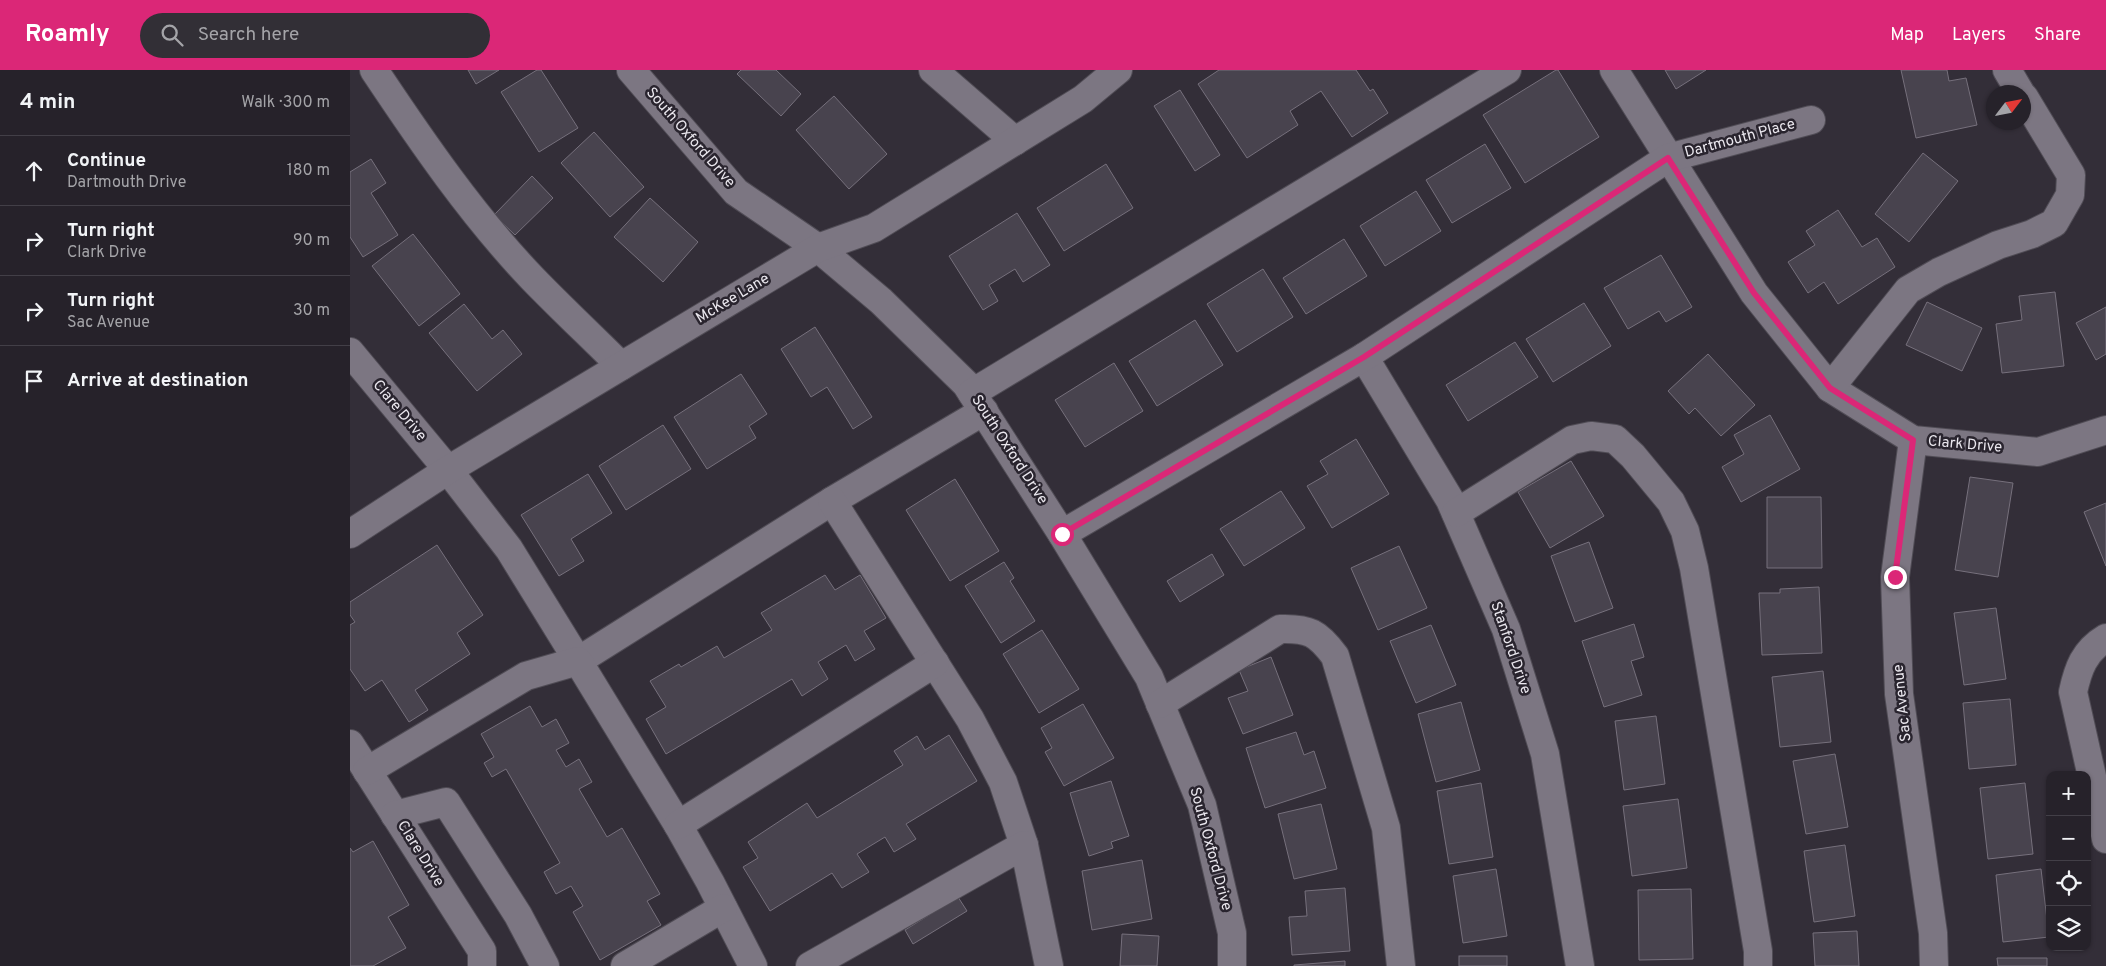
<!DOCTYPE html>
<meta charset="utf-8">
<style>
body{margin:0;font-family:Overpass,sans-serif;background:#322f36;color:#f1f3f6}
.controls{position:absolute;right:15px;bottom:15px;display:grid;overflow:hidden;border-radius:10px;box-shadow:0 1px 4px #0004}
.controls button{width:45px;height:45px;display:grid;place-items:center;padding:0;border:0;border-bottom:1px solid #423f47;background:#26222a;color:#f1f3f6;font:25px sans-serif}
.compass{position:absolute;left:1636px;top:15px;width:45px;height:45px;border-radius:50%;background:#26222a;box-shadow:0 1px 4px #0004;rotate:58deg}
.stop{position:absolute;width:15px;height:15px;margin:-11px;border:4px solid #db2777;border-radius:50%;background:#fff}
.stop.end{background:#db2777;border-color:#fff;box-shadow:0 1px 5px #0008}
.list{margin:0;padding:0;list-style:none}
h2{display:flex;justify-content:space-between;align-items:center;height:65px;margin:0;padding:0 20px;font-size:21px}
h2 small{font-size:16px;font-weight:400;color:#a4a4a8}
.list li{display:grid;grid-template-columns:32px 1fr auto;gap:15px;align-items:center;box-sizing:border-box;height:70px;padding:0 20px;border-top:1px solid #423f47}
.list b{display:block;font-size:19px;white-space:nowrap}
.list p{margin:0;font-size:16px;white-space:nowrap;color:#a4a4a8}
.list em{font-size:16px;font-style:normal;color:#a4a4a8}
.icon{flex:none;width:28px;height:28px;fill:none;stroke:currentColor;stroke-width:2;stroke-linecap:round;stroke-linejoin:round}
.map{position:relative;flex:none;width:1756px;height:896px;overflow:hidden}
header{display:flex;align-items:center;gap:30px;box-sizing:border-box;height:70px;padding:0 25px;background:#db2777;color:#fff}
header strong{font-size:24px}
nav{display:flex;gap:28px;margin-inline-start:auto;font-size:18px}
.search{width:350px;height:45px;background:#322f36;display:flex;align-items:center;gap:12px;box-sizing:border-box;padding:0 18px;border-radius:28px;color:#a4a4a8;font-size:19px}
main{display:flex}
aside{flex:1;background:#26222a}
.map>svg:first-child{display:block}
</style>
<header>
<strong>Roamly</strong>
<div class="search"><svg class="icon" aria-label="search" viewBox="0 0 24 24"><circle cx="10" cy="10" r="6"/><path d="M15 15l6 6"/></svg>Search here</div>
<nav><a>Map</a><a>Layers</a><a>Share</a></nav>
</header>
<main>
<aside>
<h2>4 min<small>Walk · 300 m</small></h2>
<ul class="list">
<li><svg class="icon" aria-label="ahead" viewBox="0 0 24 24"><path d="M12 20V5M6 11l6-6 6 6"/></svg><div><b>Continue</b><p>Dartmouth Drive</p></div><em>180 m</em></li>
<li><svg class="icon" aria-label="right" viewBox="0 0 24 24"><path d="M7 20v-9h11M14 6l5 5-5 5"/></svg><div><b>Turn right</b><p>Clark Drive</p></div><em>90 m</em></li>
<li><svg class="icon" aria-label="right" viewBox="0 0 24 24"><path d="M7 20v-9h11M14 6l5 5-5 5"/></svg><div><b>Turn right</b><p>Sac Avenue</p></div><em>30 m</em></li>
<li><svg class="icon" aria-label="arrive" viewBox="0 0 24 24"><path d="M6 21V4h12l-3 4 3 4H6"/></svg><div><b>Arrive at destination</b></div></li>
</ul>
</aside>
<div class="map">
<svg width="1756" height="896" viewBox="0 0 1756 896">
<rect width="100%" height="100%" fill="#332e38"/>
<g fill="#48434e" stroke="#76707c">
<polygon points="118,0 149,0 126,14"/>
<polygon points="187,0 191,0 228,58 189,82 151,22"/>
<polygon points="391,0 426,0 451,24 431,46 387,4"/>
<polygon points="869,0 1006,0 1020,21 1023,19 1038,43 1002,67 971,21 940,41 948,55 897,88 848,14"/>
<polygon points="1206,0 1208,0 1249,67 1175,113 1133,45"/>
<polygon points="1315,0 1356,0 1326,19"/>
<polygon points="1551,0 1597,0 1599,11 1616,8 1627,55 1566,68"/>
<polygon points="830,20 870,85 845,101 804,36"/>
<polygon points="484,26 537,84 499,119 446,60"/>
<polygon points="244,62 294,117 260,147 211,93"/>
<polygon points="1135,74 1161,118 1102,153 1076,110"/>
<polygon points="1573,83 1608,111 1559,172 1525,144"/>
<polygon points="21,89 36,113 21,123 48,165 13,187 0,167 0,102"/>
<polygon points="756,94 783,138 714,181 687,138"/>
<polygon points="182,106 203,128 165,165 144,145"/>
<polygon points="1066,121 1091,161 1035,196 1010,156"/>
<polygon points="300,128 348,172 313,212 264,167"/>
<polygon points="1488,140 1512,177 1527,168 1545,197 1488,234 1474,212 1458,223 1438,192 1465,175 1456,161"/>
<polygon points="667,143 700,195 673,212 665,199 639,215 648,231 633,240 599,186"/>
<polygon points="63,164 110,224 69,256 22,196"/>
<polygon points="994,169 1017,206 956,244 933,208"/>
<polygon points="1311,185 1342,237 1316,252 1309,241 1278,259 1254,218"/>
<polygon points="913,199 943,247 887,282 857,234"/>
<polygon points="1705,222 1714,296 1652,303 1646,254 1672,250 1669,226"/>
<polygon points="1577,232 1632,258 1612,301 1556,275"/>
<polygon points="1234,233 1261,276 1203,312 1176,269"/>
<polygon points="114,234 142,269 153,260 172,284 127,321 79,263"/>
<polygon points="1756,237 1756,284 1746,290 1726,253"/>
<polygon points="845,250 873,295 807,336 779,291"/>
<polygon points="465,257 522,347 503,359 477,317 461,327 431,279"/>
<polygon points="1165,272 1188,307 1118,351 1096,315"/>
<polygon points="1358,284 1405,335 1371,366 1345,338 1339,344 1318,321"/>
<polygon points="764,293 793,341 735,377 705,330"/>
<polygon points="391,304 417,344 399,356 406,368 357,399 324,347"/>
<polygon points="1420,345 1450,399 1391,432 1372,397 1394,384 1384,365"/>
<polygon points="313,355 341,399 276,440 249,396"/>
<polygon points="1006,369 1039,424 982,458 957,416 978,404 970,391"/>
<polygon points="1221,391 1254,446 1200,478 1168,422"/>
<polygon points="238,404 262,443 221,469 234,491 209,506 171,445"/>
<polygon points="1620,407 1663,413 1648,507 1605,500"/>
<polygon points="605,409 649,481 600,511 556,440"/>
<polygon points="931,421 955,458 894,496 870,459"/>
<polygon points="1417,427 1471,427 1472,498 1417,498"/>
<polygon points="1756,433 1756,496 1734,442"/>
<polygon points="1239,472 1263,538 1225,552 1201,486"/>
<polygon points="87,475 133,545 107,563 120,584 65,620 78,640 59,652 32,610 15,621 0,599 0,555 5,552 0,545 0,532"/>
<polygon points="1049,476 1077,538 1028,560 1001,498"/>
<polygon points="862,484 874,505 830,532 817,511"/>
<polygon points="654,492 664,508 660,511 685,551 651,573 615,516"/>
<polygon points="475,505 485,520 510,505 536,548 514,561 525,579 505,591 496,575 468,592 478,609 452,626 442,609 316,684 296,649 316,637 300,611 329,594 331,597 367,576 374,588 422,560 411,543"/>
<polygon points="1469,517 1472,583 1412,585 1409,523 1430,523 1430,519"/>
<polygon points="1646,538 1656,609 1614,615 1604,543"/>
<polygon points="1284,554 1294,587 1281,591 1292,625 1254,637 1232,571"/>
<polygon points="1081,555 1106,615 1066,633 1040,571"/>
<polygon points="692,560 729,619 689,643 653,584"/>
<polygon points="921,587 943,645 893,664 878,628 898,621 889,600"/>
<polygon points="1473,601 1481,672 1430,677 1422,607"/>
<polygon points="1660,629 1666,695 1619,699 1613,633"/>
<polygon points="1111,632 1130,700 1086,712 1068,644"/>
<polygon points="733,634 764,688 714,716 695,682 702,678 691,658"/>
<polygon points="180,636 192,657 206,649 219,673 206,680 216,697 229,689 242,712 229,719 257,767 272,758 310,824 297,831 311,855 250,890 223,842 233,836 221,816 206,824 194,802 210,793 156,699 142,707 134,693 144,687 131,664"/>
<polygon points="1306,646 1315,714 1274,720 1265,651"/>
<polygon points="946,662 954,685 964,681 976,718 915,738 896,678"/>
<polygon points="599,665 627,711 556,754 566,769 544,782 535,767 507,784 519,802 492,818 482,803 420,841 393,797 408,788 398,772 457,733 467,748 553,695 544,681 567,666 575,680"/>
<polygon points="1485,684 1498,757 1456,764 1443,691"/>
<polygon points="761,711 779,766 761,772 763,778 739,786 720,723"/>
<polygon points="1131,713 1143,787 1099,794 1087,721"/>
<polygon points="1675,713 1683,784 1638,789 1630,718"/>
<polygon points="1328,729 1337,798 1282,806 1273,736"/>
<polygon points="971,734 987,799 944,809 928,744"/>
<polygon points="23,771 59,835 38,847 56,878 23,896 0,896 0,778 3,782"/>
<polygon points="1495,775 1505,846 1464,852 1454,781"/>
<polygon points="792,790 802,849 742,860 732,801"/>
<polygon points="1146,799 1157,866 1113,873 1103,806"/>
<polygon points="1691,799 1699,867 1653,872 1646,805"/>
<polygon points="995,818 1000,881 942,885 939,847 957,846 955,821"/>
<polygon points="1341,819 1343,889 1289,890 1288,820"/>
<polygon points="608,827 617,841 563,874 555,860"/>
<polygon points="1507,861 1509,896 1465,896 1463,863"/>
<polygon points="772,864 809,866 807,896 770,896"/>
<rect x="1109" y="886" width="48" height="10"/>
<polygon points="1647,888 1697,888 1697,896 1648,896"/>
<polygon points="995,891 995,896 944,896 944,895"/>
</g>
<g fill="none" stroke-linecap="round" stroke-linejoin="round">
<g stroke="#504c55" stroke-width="30">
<g id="minor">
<path d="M 24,0 C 72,72 122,145 182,208 C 211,238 242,267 271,296"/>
<polyline points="281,0 386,122 468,178 531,231 616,314 712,464 799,607 852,735 882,863 882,896"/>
<polyline points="583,0 665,71"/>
<polyline points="1264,0 1404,223 1480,318 1563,370 1688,382 1756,360"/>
<polyline points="1657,0 1670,22"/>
<polyline points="0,282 98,400 159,479 228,591 482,431 634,341"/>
<polyline points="1014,287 1100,430 1156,559 1195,684 1230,896"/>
<polyline points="1480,318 1558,220 1589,202 1648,175 1682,164 1704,153 1720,125 1721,105 1674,27"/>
<polyline points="622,323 1157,0"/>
<polyline points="1563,370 1545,507 1549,624 1583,863 1584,896"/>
<polyline points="482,431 620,649 653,712 674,775"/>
<polyline points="1106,443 1222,370 1241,366 1265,369 1283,386 1321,432 1335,461 1344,498 1408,881 1408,896"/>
<polyline points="0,464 98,400 468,178 524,158 733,29 768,0"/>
<polyline points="712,464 1014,287 1318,88 1461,50"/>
<path d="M 1756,568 C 1734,581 1728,599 1723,622 L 1756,769"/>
<path d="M 810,634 L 930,559 C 959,558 968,563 985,586 L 1036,758 L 1051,896"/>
<polyline points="0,674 132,881 132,896"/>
<polyline points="17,701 176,606 228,591 328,755 360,812 403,896"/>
<polyline points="45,745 96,732 168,845 195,896"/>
<polyline points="328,755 585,593"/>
<polyline points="275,896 373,838"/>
<polyline points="460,896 674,775 699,896"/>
</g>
</g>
<use href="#minor" stroke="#7c7682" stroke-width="28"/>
</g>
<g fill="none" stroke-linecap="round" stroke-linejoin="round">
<polyline stroke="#db2777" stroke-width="6" points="712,464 1014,287 1318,88 1404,223 1480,318 1563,370 1545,507"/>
</g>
<g text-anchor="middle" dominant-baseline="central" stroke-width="5" stroke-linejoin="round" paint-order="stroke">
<g font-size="15" fill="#eae7ee" stroke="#29242e">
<text transform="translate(340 68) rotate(49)">South Oxford Drive</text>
<text transform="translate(1390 69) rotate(-15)">Dartmouth Place</text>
<text transform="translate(383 229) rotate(-31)">McKee Lane</text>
<text transform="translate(49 341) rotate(50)">Clare Drive</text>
<text transform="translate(1615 375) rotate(5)">Clark Drive</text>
<text transform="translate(659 380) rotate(57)">South Oxford Drive</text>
<text transform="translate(1160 578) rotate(71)">Stanford Drive</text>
<text transform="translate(1553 633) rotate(-96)">Sac Avenue</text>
<text transform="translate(860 779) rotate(75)">South Oxford Drive</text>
<text transform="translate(70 784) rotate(58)">Clare Drive</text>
</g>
</g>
</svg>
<div class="controls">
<button>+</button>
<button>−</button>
<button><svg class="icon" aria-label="locate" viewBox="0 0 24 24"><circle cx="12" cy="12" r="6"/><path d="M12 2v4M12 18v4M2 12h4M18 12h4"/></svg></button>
<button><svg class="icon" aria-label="layers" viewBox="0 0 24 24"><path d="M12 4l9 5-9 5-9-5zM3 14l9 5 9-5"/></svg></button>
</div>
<svg class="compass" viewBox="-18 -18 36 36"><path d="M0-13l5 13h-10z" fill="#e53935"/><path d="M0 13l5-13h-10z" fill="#a4a4a8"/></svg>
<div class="stop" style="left:712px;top:464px"></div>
<div class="stop end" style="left:1545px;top:507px"></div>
</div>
</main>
